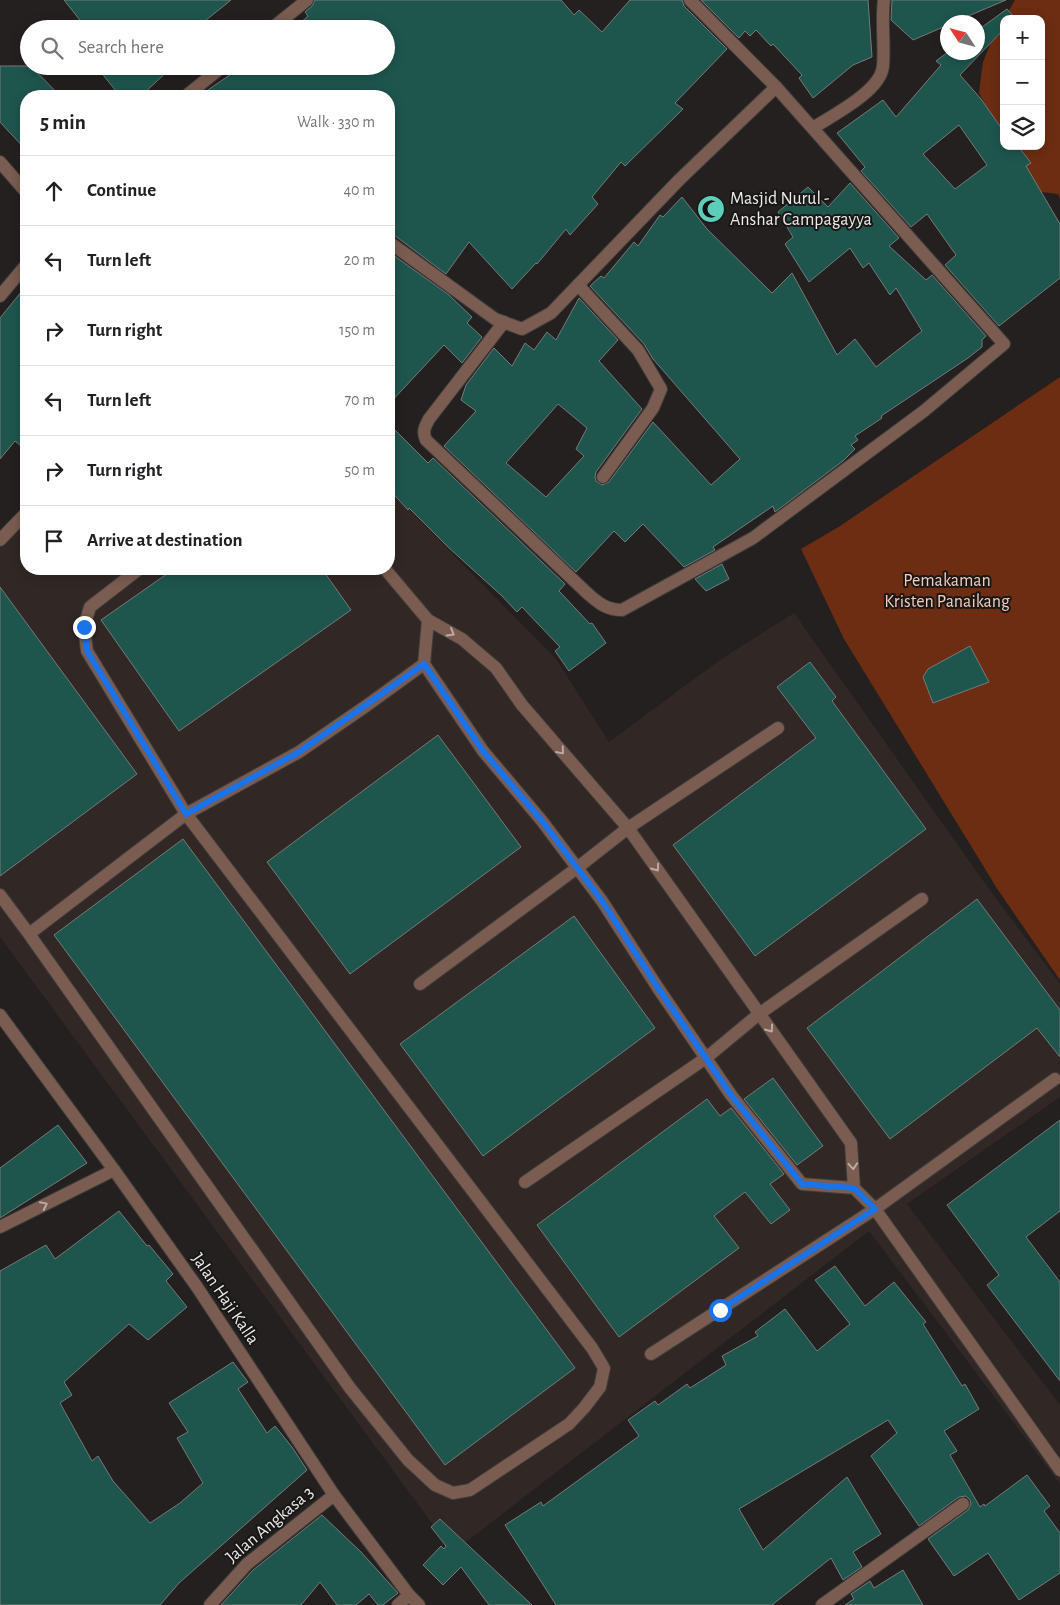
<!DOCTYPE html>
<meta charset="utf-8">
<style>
body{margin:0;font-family:"Alegreya Sans",sans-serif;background:#f6f6f6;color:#202124}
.controls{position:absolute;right:15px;top:15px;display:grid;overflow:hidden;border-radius:10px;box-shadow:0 2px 12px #0003}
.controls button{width:45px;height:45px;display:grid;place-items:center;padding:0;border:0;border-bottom:1px solid #e0e0e0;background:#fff;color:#202124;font:25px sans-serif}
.compass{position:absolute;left:940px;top:15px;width:45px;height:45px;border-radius:50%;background:#fff;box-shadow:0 2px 12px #0003;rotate:306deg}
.stop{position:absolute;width:15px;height:15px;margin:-11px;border:4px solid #1a73e8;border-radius:50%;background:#fff}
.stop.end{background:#1a73e8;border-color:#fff;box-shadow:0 1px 5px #0008}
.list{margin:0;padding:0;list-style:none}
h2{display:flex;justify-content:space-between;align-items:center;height:65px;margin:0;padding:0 20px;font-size:21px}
h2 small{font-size:16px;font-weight:400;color:#757577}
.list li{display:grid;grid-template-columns:32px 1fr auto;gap:15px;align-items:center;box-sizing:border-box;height:70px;padding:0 20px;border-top:1px solid #e0e0e0}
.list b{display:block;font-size:19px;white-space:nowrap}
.list em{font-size:16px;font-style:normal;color:#757577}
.icon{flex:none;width:28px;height:28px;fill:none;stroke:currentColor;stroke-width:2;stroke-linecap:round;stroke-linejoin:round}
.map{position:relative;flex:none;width:1060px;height:1605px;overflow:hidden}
.search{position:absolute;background:#fff;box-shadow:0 2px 12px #0003;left:20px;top:20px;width:375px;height:55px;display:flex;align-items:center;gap:12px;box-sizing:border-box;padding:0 18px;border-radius:28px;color:#757577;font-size:19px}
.panel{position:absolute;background:#fff;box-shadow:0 2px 12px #0003;left:20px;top:90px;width:375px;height:485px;border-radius:20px}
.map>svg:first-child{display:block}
</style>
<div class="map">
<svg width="1060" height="1605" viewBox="0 0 1060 1605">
<rect width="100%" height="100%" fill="#23201f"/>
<polygon fill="#312825" points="389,489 556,659 609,742 720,660 794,613 981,878 1060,984 1060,1097 907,1204 1060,1405 1060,1484 869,1231 453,1552 0,937 0,548 26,516 26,569 389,569"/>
<g fill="#6c2d12">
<polygon points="1015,0 1060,0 1060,199 1058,194 1033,191 1008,146 1041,146 1041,19 1004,19"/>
<polygon points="1004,19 1004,139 979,93 983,62 991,42"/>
<polygon points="1060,377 1060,980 998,890 844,639 801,549 840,526"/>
</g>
<g fill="#1e564d" stroke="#767a79" fill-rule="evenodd">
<polygon points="64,0 231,0 195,29 87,29"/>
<polygon points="315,0 561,0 574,15 579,10 602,32 630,0 682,0 684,6 727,49 675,103 683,109 625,166 621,162 592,197 598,204 570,235 566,229 537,264 536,263 512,289 469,242 446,274 394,235 389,234 389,96 199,96 243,66 386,66 386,29 294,29 308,16 305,12 312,6"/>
<polygon points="701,0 868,0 872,57 853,65 813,98 799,78 802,75 773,44 771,46 756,30 750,36 745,31 739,38"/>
<polygon points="892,0 1006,0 954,22 948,22 948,25 913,40 891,20"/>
<path d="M 1007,9 L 1015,18 L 1004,19 L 1004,29 L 960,75 L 981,99 L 1004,132 L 1004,146 L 1018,146 L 1031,163 L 1026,166 L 1060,224 L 1060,278 L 999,326 L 945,265 L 956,255 L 927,214 L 911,227 L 861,171 L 865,167 L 837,133 L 883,100 L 896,117 L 941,65 L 936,61 L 948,52 L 978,52 L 978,30 ZM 959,125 L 987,165 L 955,189 L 923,154 Z"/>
<polygon points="0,66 31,66 60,96 26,96 26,150 0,122"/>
<polygon points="96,66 173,66 141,96 120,96"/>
<path d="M 850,183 L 899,238 L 889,246 L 926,280 L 932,275 L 986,336 L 982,340 L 982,347 L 968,358 L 881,416 L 882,418 L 855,436 L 858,440 L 851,445 L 855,449 L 843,461 L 775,512 L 773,506 L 713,547 L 715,550 L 684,567 L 643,524 L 625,542 L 614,531 L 576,572 L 444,446 L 476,411 L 461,400 L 466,385 L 494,348 L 512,366 L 525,343 L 534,350 L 547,332 L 556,340 L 579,298 L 618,340 L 599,361 L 642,409 L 596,472 L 595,477 L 596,481 L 602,485 L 609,482 L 653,422 L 711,485 L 740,459 L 653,359 L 644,344 L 590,286 L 601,276 L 604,278 L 634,242 L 638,246 L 660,215 L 663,217 L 682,197 L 707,229 L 772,293 L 792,273 L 837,355 L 855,339 L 876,367 L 922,331 L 896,288 L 890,295 L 869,263 L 863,268 L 850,248 L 809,282 L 785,244 L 793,237 L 778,212 L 808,187 L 828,207 ZM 558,404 L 587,428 L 576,449 L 584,456 L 546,497 L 506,463 Z"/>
<polygon points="389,252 449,295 472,317 467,323 482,337 462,363 444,345 389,404"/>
<polygon points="26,286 26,450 15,441 0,459 0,318"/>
<polygon points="389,424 428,463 433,458 565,584 559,591 590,624 592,623 606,643 569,671 555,651 560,647 522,607 517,612 502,596 448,547 409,508 408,510 389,489"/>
<polygon points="722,564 729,579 706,591 695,579"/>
<polygon points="174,569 322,569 351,610 179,731 101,620"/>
<polygon points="0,587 137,774 0,876"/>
<polygon points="970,646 989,682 933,703 923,677 928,669"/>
<polygon points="810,662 836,697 832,701 926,829 755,956 673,845 816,738 777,687"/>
<polygon points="438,735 521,847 350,974 267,862"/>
<polygon points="183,839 575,1368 445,1465 54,935"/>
<polygon points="977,899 1060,1010 1060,1057 1037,1028 890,1139 807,1028"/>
<polygon points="574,916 655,1028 483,1156 400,1044"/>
<polygon points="773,1078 823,1146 797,1165 744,1099"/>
<polygon points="707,1099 720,1116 731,1108 784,1174 770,1184 790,1210 771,1224 745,1192 714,1216 739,1248 619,1337 537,1225"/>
<polygon points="1060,1120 1060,1211 1026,1237 1060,1282 1060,1381 987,1285 999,1275 947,1205"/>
<polygon points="58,1125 87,1163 0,1218 0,1168"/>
<polygon points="119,1211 147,1246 149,1245 173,1274 166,1281 187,1307 148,1340 129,1324 64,1382 72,1395 60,1403 92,1461 98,1456 113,1481 150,1523 180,1503 203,1483 177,1438 188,1432 169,1403 233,1362 248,1382 238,1389 267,1433 275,1426 292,1447 307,1470 179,1583 160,1605 0,1605 0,1271 46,1245 55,1259"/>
<polygon points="835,1266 865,1306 894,1282 926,1322 923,1324 962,1386 965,1384 979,1409 944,1431 957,1451 950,1455 980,1507 984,1504 985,1506 1027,1475 1050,1506 1044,1511 1060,1533 1060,1573 1019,1600 988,1553 954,1576 928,1539 968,1510 971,1504 970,1500 966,1496 959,1497 919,1526 871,1456 897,1433 888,1420 739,1509 763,1550 847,1477 881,1534 853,1552 862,1567 843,1580 831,1558 772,1605 556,1605 505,1525 541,1502 543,1506 639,1436 628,1420 655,1401 658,1405 687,1384 690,1388 726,1365 722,1356 758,1336 755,1332 785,1309 817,1351 850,1324 815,1280"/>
<polygon points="322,1515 361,1552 398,1593 383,1605 378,1605 369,1594 356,1605 337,1605 320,1582 301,1605 221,1605 253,1570"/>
<polygon points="440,1519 532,1605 489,1605 461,1567 443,1585 423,1565 441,1546 444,1549 446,1546 431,1527"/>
<polygon points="903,1570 923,1605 845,1605 854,1599 851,1594 870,1581 874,1588"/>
</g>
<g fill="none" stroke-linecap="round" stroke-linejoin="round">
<g stroke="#3f3d3c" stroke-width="14">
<g id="service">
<polyline points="139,569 90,607 84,627 87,651 186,814 299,752 366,706 424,664"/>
<polyline points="385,569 428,620"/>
<polyline points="0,895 29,934 350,1388 408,1460 435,1485 453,1493 470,1490 569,1424 584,1408 600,1387 604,1368 592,1348 186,814 29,934"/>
<polyline points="420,984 577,868 628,828 778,728"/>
<polyline points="525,1182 706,1058 759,1014 922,899"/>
<polyline points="854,1188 802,1184 731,1095 658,988 602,901 542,821 483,751 424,664 428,620 462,639 496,668 522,705 628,828 851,1143 854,1188 875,1209 1060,1470"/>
<polyline points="651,1354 875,1209 1055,1079"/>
</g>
</g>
<g stroke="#3f3d3c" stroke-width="14">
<g id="minor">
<polyline points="271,29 307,0"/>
<polyline points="186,96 223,66"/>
<path d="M 813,128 C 833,115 881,91 883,66 C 885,44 881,22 884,0"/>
<polyline points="0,162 26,192"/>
<polyline points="389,242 495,319 522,329 551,313 679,180 776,87"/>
<polyline points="578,285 638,350 661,389 653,408 603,477"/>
<polyline points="0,296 26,265"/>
<path d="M 504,322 L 429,419 C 425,427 422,431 426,440 L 586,592 C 597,602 606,610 622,610 L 753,538 L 924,411 L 1004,344 L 776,87 L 690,0"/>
<polyline points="0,540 26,513"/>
<polyline points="0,1015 114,1170 197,1287 334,1495 409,1595 419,1605"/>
<polyline points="0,1227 114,1170"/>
<polyline points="210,1605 247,1564 334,1495"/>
<polyline points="398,1605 409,1595"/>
<polyline points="822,1605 963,1504"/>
</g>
</g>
<use href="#service" stroke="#7b5c50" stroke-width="12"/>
<use href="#minor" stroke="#7b5c50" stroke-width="12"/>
</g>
<defs><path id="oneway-chevron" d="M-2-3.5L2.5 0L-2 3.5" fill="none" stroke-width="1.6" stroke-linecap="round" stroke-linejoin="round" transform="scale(1.25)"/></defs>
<g stroke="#baaba5">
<use href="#oneway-chevron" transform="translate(451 633) rotate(30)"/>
<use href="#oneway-chevron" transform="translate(561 751) rotate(49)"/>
<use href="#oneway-chevron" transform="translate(656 868) rotate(55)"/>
<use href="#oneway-chevron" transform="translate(770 1029) rotate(54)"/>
<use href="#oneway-chevron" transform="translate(853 1166) rotate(86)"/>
<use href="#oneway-chevron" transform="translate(44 1205) rotate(-26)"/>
</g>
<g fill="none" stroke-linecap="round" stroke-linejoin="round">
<polyline stroke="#1a73e8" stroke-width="6" points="84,627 87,651 186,814 299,752 424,664 483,751 542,821 602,901 658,988 731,1095 802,1184 854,1188 875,1209 720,1310"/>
</g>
<defs>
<g id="mosque-disc" transform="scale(1.4375)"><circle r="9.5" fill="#5ccebb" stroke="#191716"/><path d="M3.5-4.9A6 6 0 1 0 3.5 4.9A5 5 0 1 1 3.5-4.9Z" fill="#111"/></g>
</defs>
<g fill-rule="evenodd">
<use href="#mosque-disc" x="711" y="209"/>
</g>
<g text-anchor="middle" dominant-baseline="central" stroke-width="4" stroke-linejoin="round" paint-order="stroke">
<g font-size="18" fill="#eeeceb" stroke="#191716" text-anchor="start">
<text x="730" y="199">Masjid Nurul -<tspan x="730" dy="21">Anshar Campagayya</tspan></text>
</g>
<g font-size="18" fill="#f6ccbc" stroke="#191716">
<text x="947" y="581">Pemakaman<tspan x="947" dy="21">Kristen Panaikang</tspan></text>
</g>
<g font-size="18" fill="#eeeceb" stroke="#191716">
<text transform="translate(225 1299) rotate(56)">Jalan Haji Kalla</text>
<text transform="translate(270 1525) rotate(-40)">Jalan Angkasa 3</text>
</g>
</g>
</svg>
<div class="controls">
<button>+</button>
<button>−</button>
<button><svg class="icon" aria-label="layers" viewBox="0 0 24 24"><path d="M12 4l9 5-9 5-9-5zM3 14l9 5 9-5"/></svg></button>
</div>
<svg class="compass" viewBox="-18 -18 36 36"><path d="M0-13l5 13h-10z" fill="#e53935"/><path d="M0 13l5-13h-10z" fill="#757577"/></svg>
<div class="stop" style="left:720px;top:1310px"></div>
<div class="stop end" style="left:84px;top:627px"></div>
<div class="search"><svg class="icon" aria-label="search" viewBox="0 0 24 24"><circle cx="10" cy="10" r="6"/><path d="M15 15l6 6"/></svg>Search here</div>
<section class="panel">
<h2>5 min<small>Walk · 330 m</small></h2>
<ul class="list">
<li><svg class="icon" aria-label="ahead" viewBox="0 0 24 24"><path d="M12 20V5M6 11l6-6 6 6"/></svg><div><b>Continue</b></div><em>40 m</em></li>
<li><svg class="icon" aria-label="left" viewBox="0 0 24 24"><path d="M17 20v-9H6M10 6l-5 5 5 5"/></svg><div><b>Turn left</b></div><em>20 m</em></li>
<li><svg class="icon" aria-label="right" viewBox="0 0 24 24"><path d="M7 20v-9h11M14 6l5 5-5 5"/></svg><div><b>Turn right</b></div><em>150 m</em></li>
<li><svg class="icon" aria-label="left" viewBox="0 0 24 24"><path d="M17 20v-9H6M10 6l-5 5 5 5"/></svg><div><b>Turn left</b></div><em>70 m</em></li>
<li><svg class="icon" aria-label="right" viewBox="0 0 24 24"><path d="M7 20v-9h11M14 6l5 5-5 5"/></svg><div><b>Turn right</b></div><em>50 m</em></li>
<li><svg class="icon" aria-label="arrive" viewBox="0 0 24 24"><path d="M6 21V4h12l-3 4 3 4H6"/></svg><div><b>Arrive at destination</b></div></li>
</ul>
</section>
</div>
